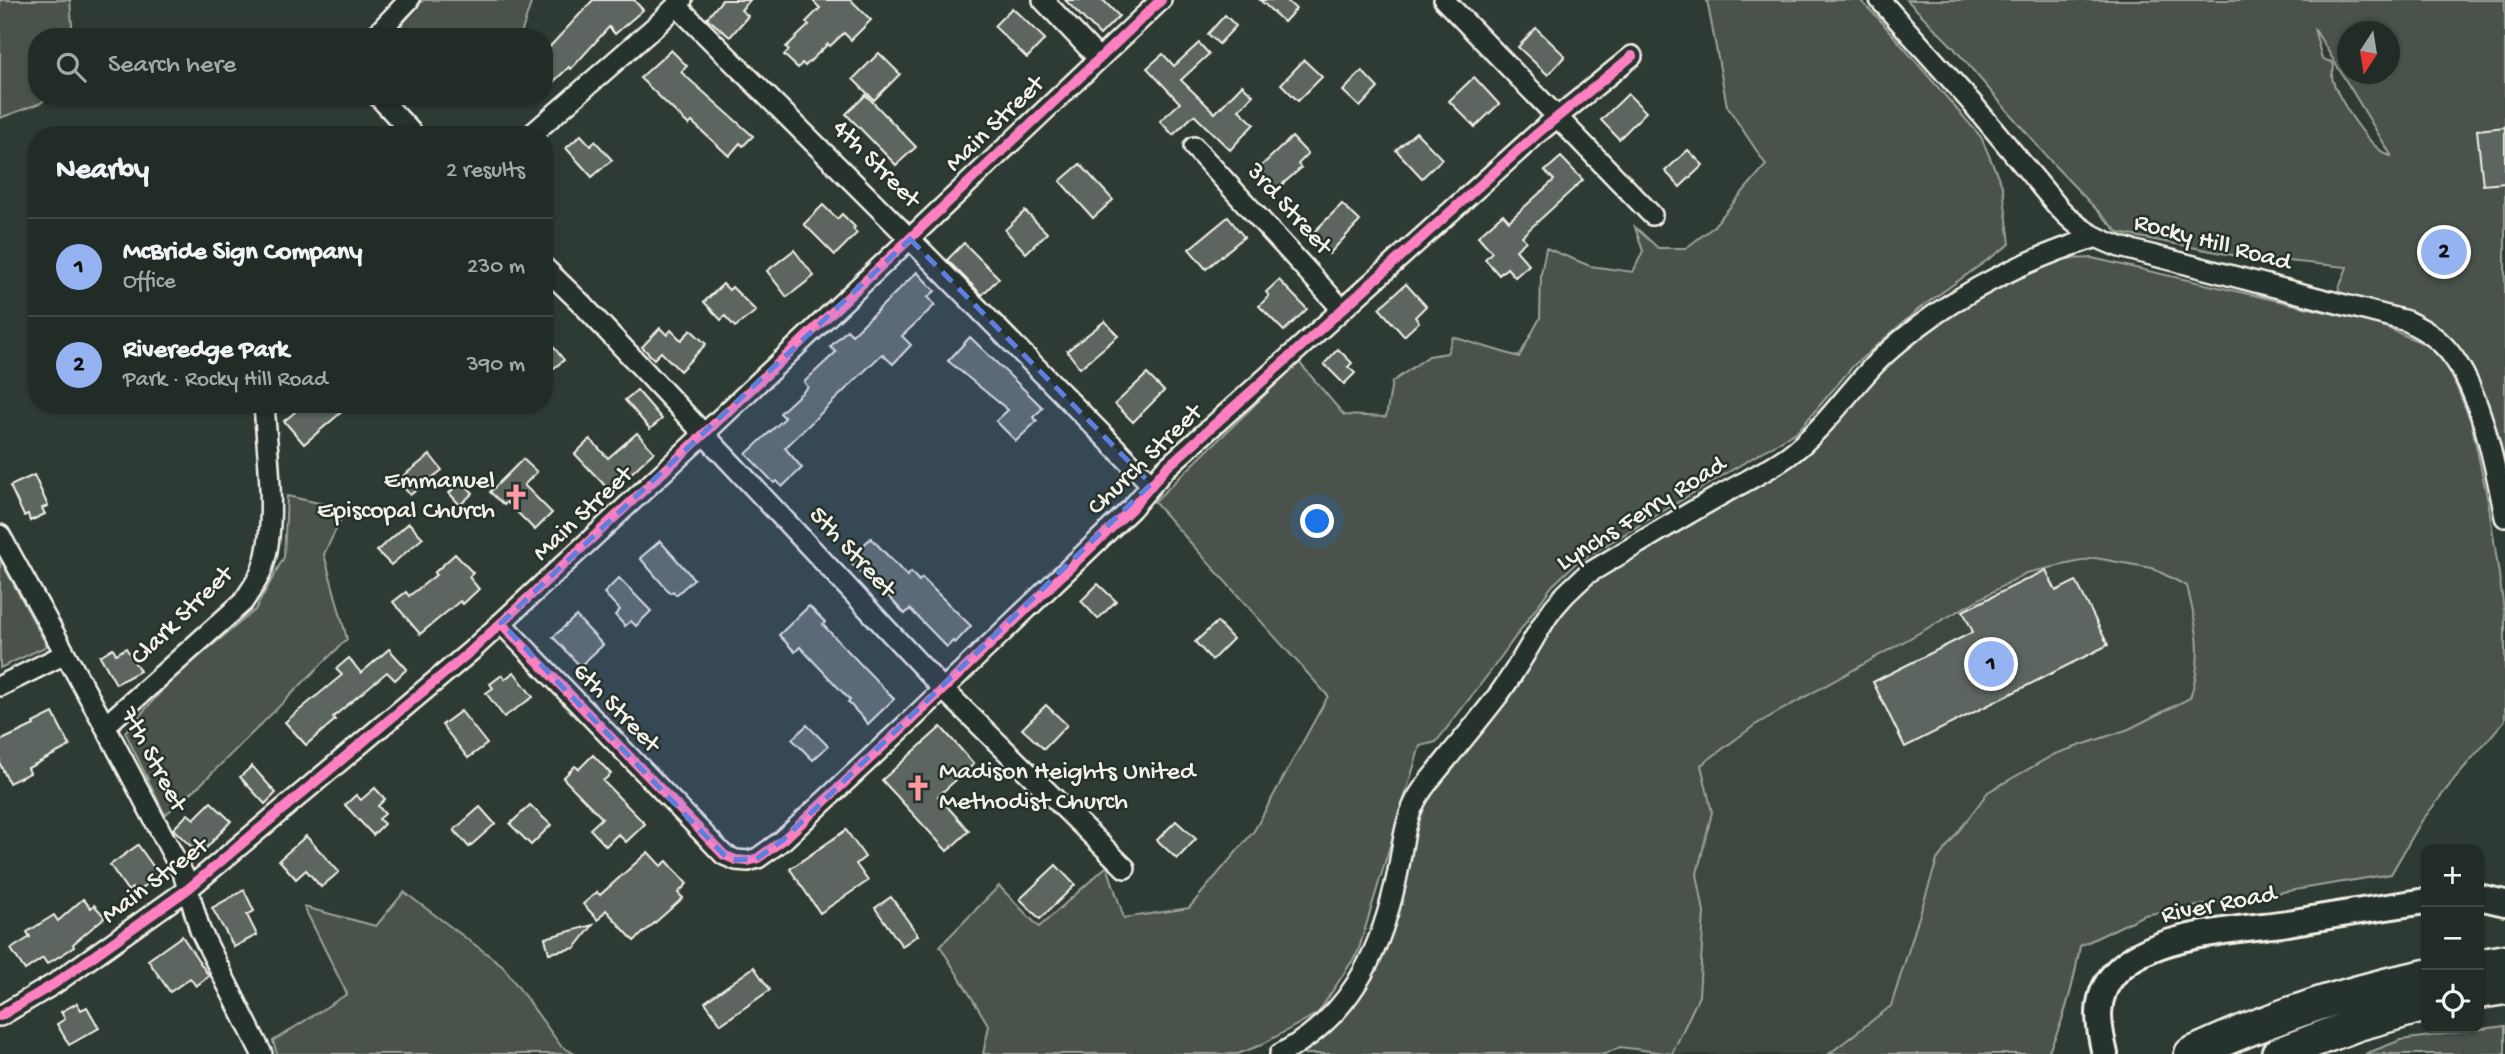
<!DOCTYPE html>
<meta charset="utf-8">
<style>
body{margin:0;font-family:"Gochi Hand",sans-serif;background:#2a342f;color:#f1f3f6}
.controls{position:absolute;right:21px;bottom:21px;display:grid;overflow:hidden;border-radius:14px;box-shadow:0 2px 5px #0004}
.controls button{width:63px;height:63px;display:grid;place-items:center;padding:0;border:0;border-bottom:2px solid #3f4844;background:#222c27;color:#f1f3f6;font:35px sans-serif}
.compass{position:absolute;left:2337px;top:21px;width:63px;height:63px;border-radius:50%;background:#222c27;box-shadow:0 2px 5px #0004;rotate:192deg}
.you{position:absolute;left:1318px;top:522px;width:24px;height:24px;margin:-18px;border:5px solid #fff;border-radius:50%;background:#1a73e8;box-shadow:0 0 0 10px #1a73e833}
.badge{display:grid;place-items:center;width:46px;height:46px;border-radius:50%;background:#95b2f1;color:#111;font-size:23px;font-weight:700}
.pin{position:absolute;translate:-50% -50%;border:4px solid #fff;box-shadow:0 2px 7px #0006}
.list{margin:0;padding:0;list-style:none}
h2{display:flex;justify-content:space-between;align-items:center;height:91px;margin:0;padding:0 28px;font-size:30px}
h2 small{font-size:23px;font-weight:400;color:#a2a7a7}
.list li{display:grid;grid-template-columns:46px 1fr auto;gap:21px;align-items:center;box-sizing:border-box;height:98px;padding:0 28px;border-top:2px solid #3f4844}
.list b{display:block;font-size:26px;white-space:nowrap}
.list p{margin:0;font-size:23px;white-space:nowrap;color:#a2a7a7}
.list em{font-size:23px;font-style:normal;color:#a2a7a7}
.icon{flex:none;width:38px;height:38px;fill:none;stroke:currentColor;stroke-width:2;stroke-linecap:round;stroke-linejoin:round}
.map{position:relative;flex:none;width:2505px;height:1054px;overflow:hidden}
.search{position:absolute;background:#222c27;box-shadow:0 2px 5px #0004;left:28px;top:28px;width:525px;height:77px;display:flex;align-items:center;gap:18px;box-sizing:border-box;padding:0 24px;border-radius:28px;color:#a2a7a7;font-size:26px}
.panel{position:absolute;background:#222c27;box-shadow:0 2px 5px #0004;left:28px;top:126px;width:525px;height:287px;border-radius:28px}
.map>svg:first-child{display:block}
</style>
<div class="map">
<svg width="2505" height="1054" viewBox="0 0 2505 1054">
<rect width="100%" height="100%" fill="#2e3b34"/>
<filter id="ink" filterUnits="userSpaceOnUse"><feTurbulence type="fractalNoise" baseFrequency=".0143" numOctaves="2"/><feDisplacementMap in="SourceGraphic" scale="14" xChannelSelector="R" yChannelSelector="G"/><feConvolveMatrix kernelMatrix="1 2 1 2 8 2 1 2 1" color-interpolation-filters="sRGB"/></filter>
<g filter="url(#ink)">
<polygon fill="#3c4841" points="2095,558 2152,568 2187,586 2198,630 2198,674 2190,698 2130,729 1937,860 1891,1006 1829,1054 1672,1054 1699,996 1704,912 1697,874 1712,812 1701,765 1755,725 2026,573"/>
<g fill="#48524c" stroke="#9ea29a" stroke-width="2" fill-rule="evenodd">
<polygon points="0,0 70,0 73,37 37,37 37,96 48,96 41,103 0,118"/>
<polygon points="423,0 532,0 520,37 391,37"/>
<polygon points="1707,0 1860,0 1879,19 1981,137 2003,188 2010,244 1920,308 1853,366 1799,430 1576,563 1552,586 1490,672 1436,742 1420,746 1358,952 1318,1013 1261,1045 1238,1054 983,1054 989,1026 940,946 999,886 1039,927 1107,866 1124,918 1189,908 1254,831 1328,696 1154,502 1299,362 1344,415 1386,417 1392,382 1429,356 1447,353 1453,337 1519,357 1540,318 1541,274 1546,248 1590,266 1633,272 1643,251 1635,227 1658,248 1686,248 1712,228 1766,165 1727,106"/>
<path d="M 1907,0 L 2505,0 L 2505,508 L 2459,365 L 2407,321 L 2333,304 L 2347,267 L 2237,256 L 2119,233 L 2053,164 L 1953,47 ZM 2314,28 L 2391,155 L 2391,156 C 2372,152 2335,96 2332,77 C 2332,75 2334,68 2334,66 L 2332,62 L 2322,59 ZM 2348,32 L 2390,32 L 2390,74 L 2348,74 Z"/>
<path d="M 2092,258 L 2378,324 L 2427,345 L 2447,364 L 2471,421 L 2489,506 L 2505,616 L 2505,720 L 2456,777 L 2421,822 L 2391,874 L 2144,915 L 2080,946 C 2074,983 2065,1021 2047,1054 L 1829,1054 L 1891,1006 L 1937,860 L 1988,792 L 2055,754 L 2129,729 L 2190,698 C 2204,656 2197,627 2187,586 L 2152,568 L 2095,558 L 2026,573 L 1755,725 L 1701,765 L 1712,812 L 1697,874 L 1704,912 L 1699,996 L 1672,1054 L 1620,1047 L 1605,1054 L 1298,1054 C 1366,1016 1388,948 1404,877 C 1409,854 1412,827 1423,806 C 1443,767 1479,736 1505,701 C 1525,676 1538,646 1556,620 C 1567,605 1579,594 1593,582 L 1859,395 C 1906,346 1960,300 2024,273 C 2033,269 2044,263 2054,261 C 2066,258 2079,259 2092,258 Z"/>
<polygon points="287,496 346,509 324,554 347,639 199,786 165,815 125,732 173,678 255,610 284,557"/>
<polygon points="0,559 47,646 0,668"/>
<polygon points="404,892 502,965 561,1046 575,1054 277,1054 273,1041 347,994 304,907 376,926"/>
<polygon points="2505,1026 2505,1054 2365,1054 2401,1040"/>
</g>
<g fill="#5c655e" stroke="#f4f1e8" stroke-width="2">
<polygon points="593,0 634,0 643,10 615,34 609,27 571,69 569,67 544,91 544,53"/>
<polygon points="722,0 750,0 741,10 748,16 730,37 707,18"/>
<polygon points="812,0 851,0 871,20 851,40 844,33 830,46 828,44 805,66 802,63 798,68 784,55 789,50 786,47 809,25 806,22 820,8"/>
<polygon points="1065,0 1103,0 1119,16 1100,35"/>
<polygon points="1260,0 1286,0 1296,9 1284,22"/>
<polygon points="1012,8 1045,39 1027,58 994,26"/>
<polygon points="1225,15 1236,26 1219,44 1208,34"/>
<polygon points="1536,28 1565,56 1548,75 1518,47"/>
<polygon points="1199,43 1209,54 1181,80 1215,113 1242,85 1253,95 1239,110 1254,124 1230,150 1194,115 1173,135 1160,121 1180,103 1147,68 1163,54 1174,66"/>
<polygon points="671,50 687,66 681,72 753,136 743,146 740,143 729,156 692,122 689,125 640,78"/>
<polygon points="879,53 900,74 874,100 853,79"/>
<polygon points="1304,60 1322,77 1298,101 1281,84"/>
<polygon points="1362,71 1378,88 1360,107 1343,91"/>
<polygon points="1474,77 1499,104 1475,127 1449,101"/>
<polygon points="1628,94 1646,112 1619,139 1601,120"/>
<polygon points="866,95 916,147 896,165 846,114"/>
<polygon points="2505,127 2505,183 2483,185 2477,130"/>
<polygon points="1416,132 1442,159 1422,178 1396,150"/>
<polygon points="581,135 591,146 595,141 612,160 592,177 566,148"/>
<polygon points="1292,137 1308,154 1298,164 1301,168 1272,193 1257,177 1263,171 1259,168"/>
<polygon points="1688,150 1703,165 1680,187 1665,171"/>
<polygon points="1561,157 1583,180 1522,236 1526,241 1516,250 1529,265 1515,277 1507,268 1499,275 1485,259 1492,252 1478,236 1503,214 1509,221 1554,180 1545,171"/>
<polygon points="1080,164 1113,200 1093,218 1060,181"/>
<polygon points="1342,204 1360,221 1329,254 1310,236"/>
<polygon points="823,205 837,219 842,214 855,227 853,229 857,233 835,255 804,224"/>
<polygon points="1025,211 1047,233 1026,253 1005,230"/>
<polygon points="1228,217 1244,237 1206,269 1189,249"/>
<polygon points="964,243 999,278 982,295 947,260"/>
<polygon points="794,250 814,276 787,297 767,271"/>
<polygon points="917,272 935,291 928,297 935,305 902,336 911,345 893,364 882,354 785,448 802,468 782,487 777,481 774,483 746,454 785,418 780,413 808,387 804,382 836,352 830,347 847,330 852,335"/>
<polygon points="1279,280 1307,309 1284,331 1259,306 1269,296 1266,292"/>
<polygon points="723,284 729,290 732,287 756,311 735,327 725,316 721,320 704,302"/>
<polygon points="1406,284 1426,306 1415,317 1419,322 1404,336 1379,308"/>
<polygon points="1105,321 1118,336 1080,368 1067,351"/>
<polygon points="660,328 667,335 671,330 681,340 691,330 706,344 680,371 661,352 654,359 642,347"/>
<polygon points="544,335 564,360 544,376"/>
<polygon points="970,337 1043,408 1033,417 1037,421 1016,441 996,421 1008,410 948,361"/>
<polygon points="1338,349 1352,363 1348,367 1355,373 1344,384 1324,364"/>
<polygon points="1147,374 1164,391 1133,422 1115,404"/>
<polygon points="637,390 662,419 650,429 625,400"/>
<polygon points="289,404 351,404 304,444 284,421 295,412"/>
<polygon points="637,433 654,452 611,492 575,454 590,439 608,458"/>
<polygon points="430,455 442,470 410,495 398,480"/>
<polygon points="523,459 537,472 524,485 552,513 535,530 507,502 504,505 490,492"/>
<polygon points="34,475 48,506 42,508 45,514 30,521 28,514 24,516 10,486"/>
<polygon points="462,481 473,493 460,505 449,493"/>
<polygon points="409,523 423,538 391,565 377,551"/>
<polygon points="871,538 907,576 911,572 919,581 922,578 971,626 955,643 953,641 947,647 910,609 905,614 872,579 869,582 850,562 855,557 853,555"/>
<polygon points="660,541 694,579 676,595 673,591 670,593 640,558"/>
<polygon points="455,554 473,573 469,577 479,589 463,604 460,601 420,634 393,602 406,592 409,596 436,575 434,573"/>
<polygon points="2046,570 2056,591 2076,581 2108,645 1905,747 1873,682 1973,632 1963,611"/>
<polygon points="619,578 651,611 636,626 631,621 625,626 615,615 620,610 604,593"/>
<polygon points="1098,584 1116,601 1098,619 1081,601"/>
<polygon points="809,606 825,622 823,625 894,699 868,724 848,702 850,700 800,647 795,652 779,635"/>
<polygon points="576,616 603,645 580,666 553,637"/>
<polygon points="1217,622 1233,639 1212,660 1195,642"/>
<polygon points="113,648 116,654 126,648 140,671 116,684 100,656"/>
<polygon points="389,649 407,669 395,680 387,672 333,717 335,720 306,745 285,722 342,675 336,669 349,658 361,673"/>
<polygon points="514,672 533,697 504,717 486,693 493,688 490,684 502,675 505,679"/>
<polygon points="1046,705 1067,725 1044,749 1022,729"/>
<polygon points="461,711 487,744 468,758 442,725"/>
<polygon points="53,713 70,746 28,768 30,773 9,783 0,764 0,741 34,725 33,723"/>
<polygon points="807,725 828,746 813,760 792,739"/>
<polygon points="941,727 974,764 938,796 969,831 947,851 882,780"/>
<polygon points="593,755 611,774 603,781 645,824 626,842 618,834 606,846 590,829 602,818 563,778 575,766 579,769"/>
<polygon points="252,766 276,793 265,804 240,777"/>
<polygon points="375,788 385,799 378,806 385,814 379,819 384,824 373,835 345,805 356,795 361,800"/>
<polygon points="211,802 231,821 200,855 173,829 188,814 194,819"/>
<polygon points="530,805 551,825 531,845 510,824"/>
<polygon points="480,807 495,824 469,847 454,830"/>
<polygon points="1176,821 1196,839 1177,859 1157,840"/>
<polygon points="846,830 865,857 856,864 868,881 820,913 790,869"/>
<polygon points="306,836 339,872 321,887 306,870 296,879 279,860"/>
<polygon points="138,845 160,876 136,892 132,888 128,891 110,865"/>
<polygon points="648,852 661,866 667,861 687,884 678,893 683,898 634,941 606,910 598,920 583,904 597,892 600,895"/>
<polygon points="1056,865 1075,885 1040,919 1020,899"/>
<polygon points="244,890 254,911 247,915 257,935 234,947 212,908"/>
<polygon points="891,897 918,935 902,946 875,908"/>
<polygon points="83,899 91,908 94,905 105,917 73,944 74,947 47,964 43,958 25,970 11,949 30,937 27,932 54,915 58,921"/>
<polygon points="593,925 575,948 549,953 545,938"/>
<polygon points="182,936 209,976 196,986 190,978 170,992 148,960"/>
<polygon points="754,967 770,990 721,1024 705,1002"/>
<polygon points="77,1003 81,1010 87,1007 99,1028 69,1045 57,1024 65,1019 61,1012"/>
</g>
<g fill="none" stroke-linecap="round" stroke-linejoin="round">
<g stroke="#f4f1e8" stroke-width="24">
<g id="minor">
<polyline points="1043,0 1098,58"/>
<polyline points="1444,0 1652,215"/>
<path d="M 1880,0 L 1971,102 L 2059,208 C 2079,229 2093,237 2120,247 L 2407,321 C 2420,328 2433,334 2443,345 C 2480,382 2495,466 2505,517"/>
<polyline points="677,6 910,239 1151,484"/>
<polyline points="374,37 409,0"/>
<polyline points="378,96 414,135"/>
<polyline points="531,135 659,23 682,0"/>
<polyline points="1194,147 1342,309"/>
<polyline points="544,267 581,303 943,689 1125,868"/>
<polyline points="0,535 105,726 184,876 200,930 262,1054"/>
<polyline points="501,623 724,855 736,860 748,861 758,858 783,840 909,722 1131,509 1165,469 1538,133 1632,56"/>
<polyline points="0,686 65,654"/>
<path d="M 105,726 L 243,602 C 250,591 258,581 262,569 C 278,527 267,451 264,404"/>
<polyline points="0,1016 54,984 188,889 471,651 704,434 1161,0"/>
<path d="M 1280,1054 C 1348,1018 1378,958 1395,885 C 1402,858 1402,828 1415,802 C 1423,786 1435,774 1446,760 C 1463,739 1480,719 1496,698 C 1516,672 1530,644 1547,617 C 1558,600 1572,588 1587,574 C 1631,548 1675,521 1719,496 C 1742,483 1767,471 1788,456 C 1825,429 1850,388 1883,356 C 1944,300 2015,263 2094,238"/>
</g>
</g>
<g stroke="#f4f1e8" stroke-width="30">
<g id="tertiary">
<polyline points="2479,897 2505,903"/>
<path d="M 2105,1054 C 2098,1025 2093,997 2115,973 C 2151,933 2238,930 2288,923 C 2334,915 2380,908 2426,901"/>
</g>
</g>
<g stroke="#f4f1e8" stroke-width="37">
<g id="primary">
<polyline points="2479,966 2505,961"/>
<polyline points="2479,992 2505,988"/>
<path d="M 2191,1054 C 2267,1019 2345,992 2426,976"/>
<polyline points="2278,1054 2358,1024 2426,1005"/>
</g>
</g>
<use href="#minor" stroke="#26332d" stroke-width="19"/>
<use href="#tertiary" stroke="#26332d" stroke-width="24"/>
<use href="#primary" stroke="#26332d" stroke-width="32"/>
<g stroke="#26332d" stroke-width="15">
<g id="cycleway">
<polyline points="501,623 724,855 736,860 748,861 758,858 783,840 909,722 1131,509 1165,469 1538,133 1632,56"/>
<polyline points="0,1016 54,984 188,889 471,651 704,434 1161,0"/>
</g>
</g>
<use href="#cycleway" stroke="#ff80c0" stroke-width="10"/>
</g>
</g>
<path fill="#5e7fdd" fill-opacity="0.2" stroke="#5e7fdd" stroke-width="5" stroke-dasharray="14 9" stroke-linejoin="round" d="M 910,239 L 1151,484 L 783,840 L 758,858 L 736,860 L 724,855 L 501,623 Z"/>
<defs>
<g id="church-bare" transform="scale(2.1)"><path d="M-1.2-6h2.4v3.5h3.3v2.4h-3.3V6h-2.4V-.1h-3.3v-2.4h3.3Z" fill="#ff9aa2" stroke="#26332d" stroke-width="2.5" paint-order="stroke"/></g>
</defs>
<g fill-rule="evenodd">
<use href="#church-bare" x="516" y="497"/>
<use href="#church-bare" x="918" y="788"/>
</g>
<g text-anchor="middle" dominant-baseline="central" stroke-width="5" stroke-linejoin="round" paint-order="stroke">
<g font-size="26" fill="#f4f1e8" stroke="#26332d">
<text transform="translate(996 125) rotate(-44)">Main Street</text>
<text transform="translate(875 165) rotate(45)">4th Street</text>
<text transform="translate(1288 210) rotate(48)">3rd Street</text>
<text transform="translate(2212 244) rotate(15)">Rocky Hill Road</text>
<text transform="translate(1146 461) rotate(-44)">Church Street</text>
<text transform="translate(584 515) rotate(-43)">Main Street</text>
<text transform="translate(1642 515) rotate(-32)">Lynchs Ferry Road</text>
<text transform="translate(851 553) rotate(47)">5th Street</text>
<text transform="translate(183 617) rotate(-44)">Clark Street</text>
<text transform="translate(615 709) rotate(46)">6th Street</text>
<text transform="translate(152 760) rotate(62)">7th Street</text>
<text transform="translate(156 882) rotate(-37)">Main Street</text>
<text transform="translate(2219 906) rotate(-11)">River Road</text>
</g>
<g font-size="26" fill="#f4f1e8" stroke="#26332d" text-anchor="end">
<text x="495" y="482">Emmanuel<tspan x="495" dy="30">Episcopal Church</tspan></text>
<text x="939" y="773" text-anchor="start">Madison Heights United<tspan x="939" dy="30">Methodist Church</tspan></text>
</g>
</g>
</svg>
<div class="controls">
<button>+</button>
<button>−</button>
<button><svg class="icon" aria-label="locate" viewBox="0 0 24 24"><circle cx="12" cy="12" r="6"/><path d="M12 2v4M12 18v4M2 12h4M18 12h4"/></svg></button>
</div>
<svg class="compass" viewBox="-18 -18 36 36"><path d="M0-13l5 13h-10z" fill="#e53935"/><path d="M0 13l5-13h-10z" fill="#a2a7a7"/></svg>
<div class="you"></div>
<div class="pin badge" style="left:1991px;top:664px">1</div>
<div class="pin badge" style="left:2444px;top:252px">2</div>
<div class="search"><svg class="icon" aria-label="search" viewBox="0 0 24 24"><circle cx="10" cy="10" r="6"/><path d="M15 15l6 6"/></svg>Search here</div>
<section class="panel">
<h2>Nearby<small>2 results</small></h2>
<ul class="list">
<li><span class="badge">1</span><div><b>McBride Sign Company</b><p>Office</p></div><em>230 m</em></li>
<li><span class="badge">2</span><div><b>Riveredge Park</b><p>Park · Rocky Hill Road</p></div><em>390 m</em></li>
</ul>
</section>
</div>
